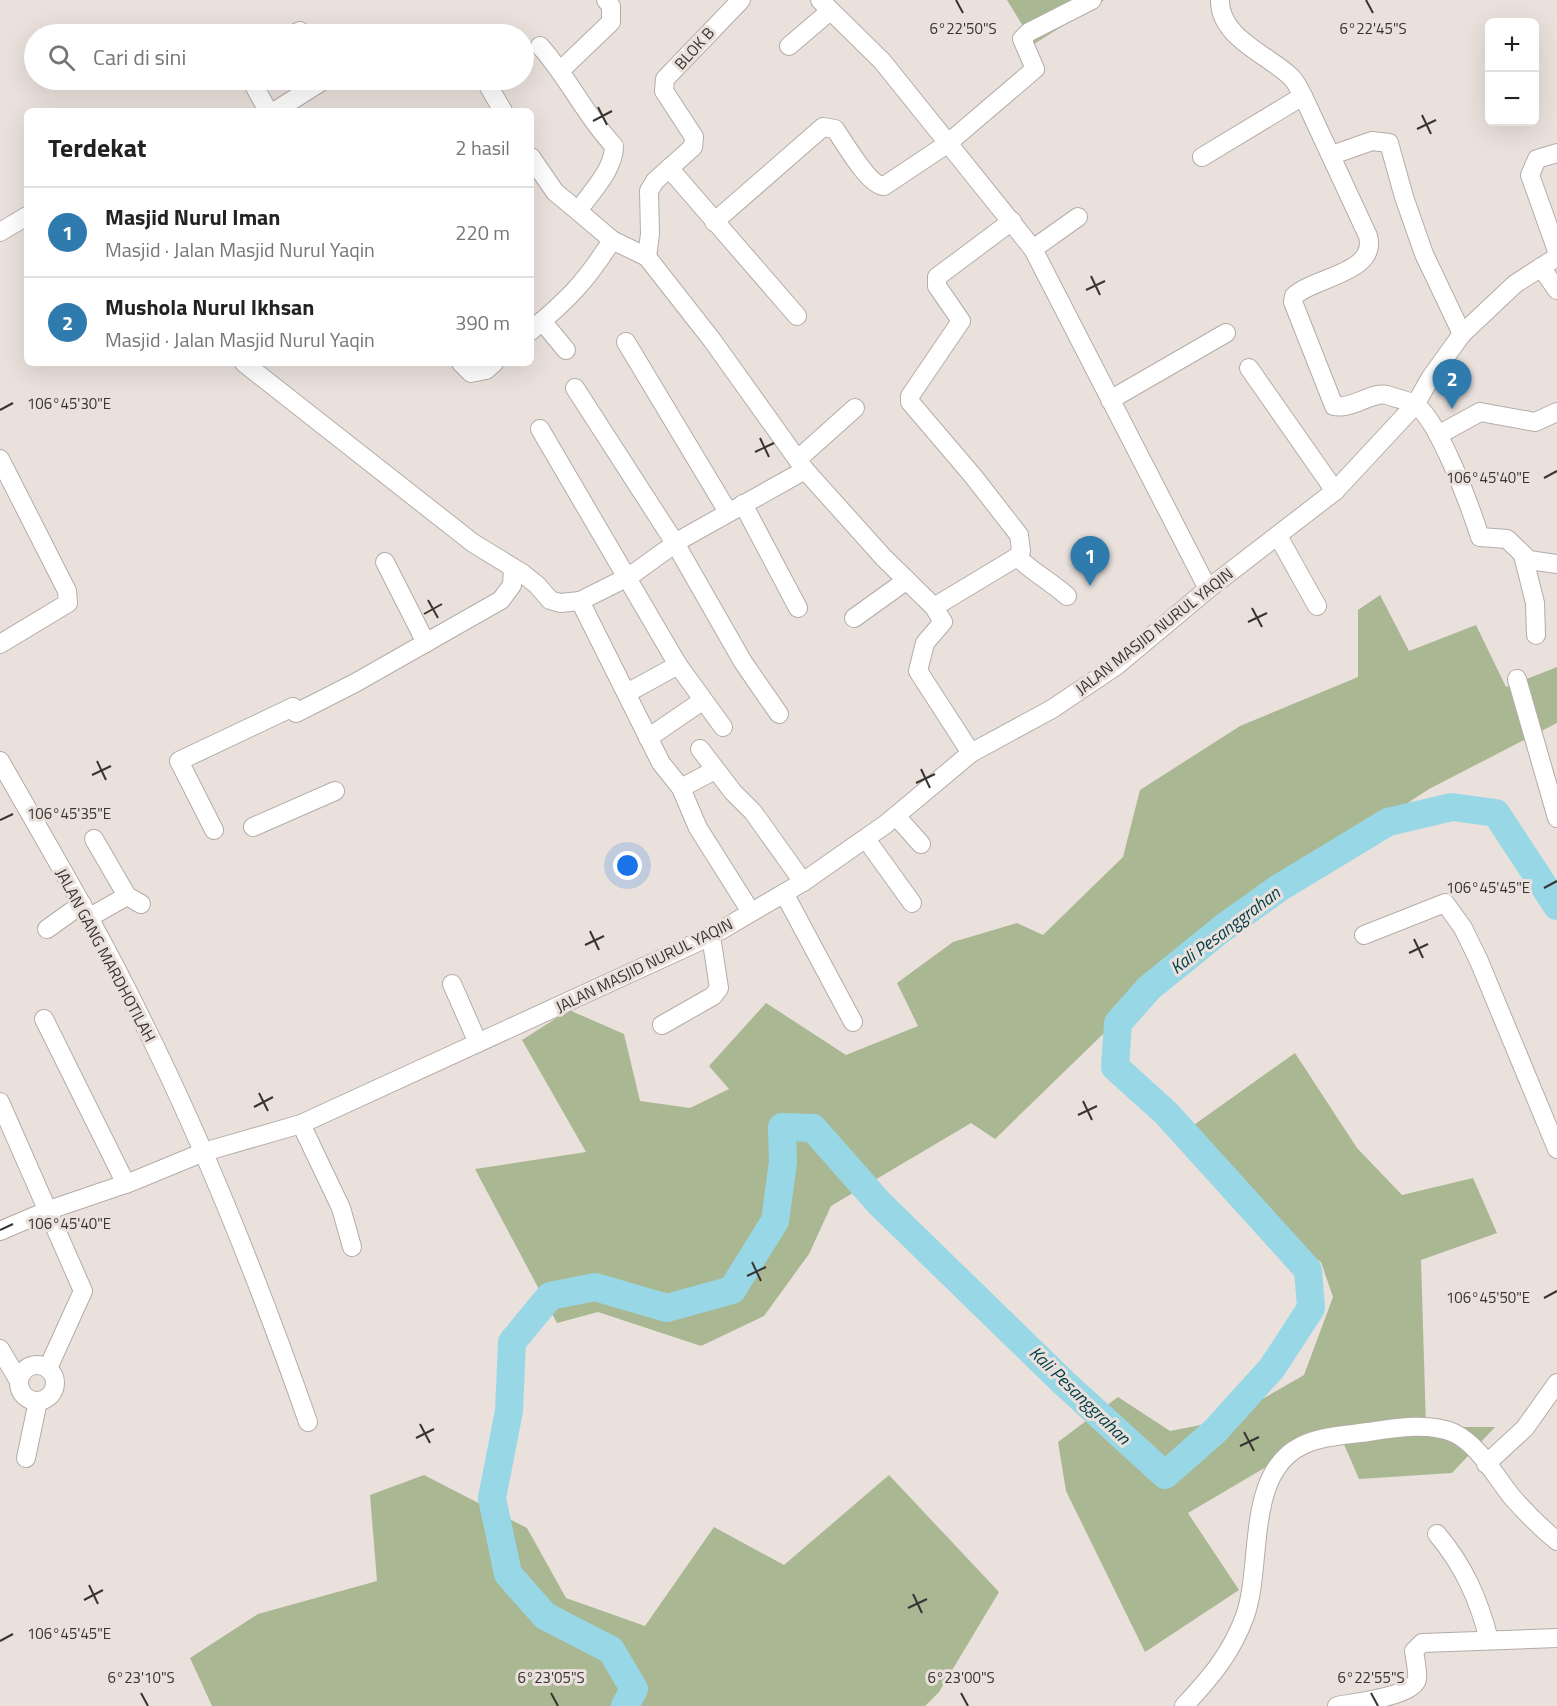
<!DOCTYPE html>
<html lang="id">
<meta charset="utf-8">
<style>
body{margin:0;font-family:"Titillium Web",sans-serif;background:#f2f2f2;color:#222}
.controls{position:absolute;right:18px;top:18px;display:grid;overflow:hidden;border-radius:9px;box-shadow:0 6px 24px #0002}
.controls button{width:54px;height:54px;display:grid;place-items:center;padding:0;border:0;border-bottom:2px solid #e0e0e0;background:#fff;color:#222;font:30px sans-serif}
.you{position:absolute;left:628px;top:866px;width:21px;height:21px;margin:-15px;border:4px solid #fff;border-radius:50%;background:#1a73e8;box-shadow:0 0 0 9px #1a73e833}
.badge{display:grid;place-items:center;width:39px;height:39px;border-radius:50%;background:#2f7bae;color:#fff;font-size:20px;font-weight:700}
.pin{position:absolute;translate:-50% -50px;filter:drop-shadow(0 2px 3px #0008)}
.pin::after{content:'';position:absolute;top:32px;width:21px;height:18px;background:inherit;clip-path:polygon(0 0,100% 0,50% 100%)}
.list{margin:0;padding:0;list-style:none}
h2{display:flex;justify-content:space-between;align-items:center;height:78px;margin:0;padding:0 24px;font-size:26px}
h2 small{font-size:20px;font-weight:400;color:#767676}
.list li{display:grid;grid-template-columns:39px 1fr auto;gap:18px;align-items:center;box-sizing:border-box;height:90px;padding:0 24px;border-top:2px solid #e0e0e0}
.list b{display:block;font-size:22px;white-space:nowrap}
.list p{margin:0;font-size:20px;white-space:nowrap;color:#767676}
.list em{font-size:20px;font-style:normal;color:#767676}
.icon{flex:none;width:33px;height:33px;fill:none;stroke:currentColor;stroke-width:2;stroke-linecap:round;stroke-linejoin:round}
.map{position:relative;flex:none;width:1557px;height:1706px;overflow:hidden}
.search{position:absolute;background:#fff;box-shadow:0 6px 24px #0002;left:24px;top:24px;width:510px;height:66px;display:flex;align-items:center;gap:15px;box-sizing:border-box;padding:0 21px;border-radius:33px;color:#767676;font-size:22px}
.panel{position:absolute;background:#fff;box-shadow:0 6px 24px #0002;left:24px;top:108px;width:510px;height:258px;border-radius:9px}
.map>svg:first-child{display:block}
</style>
<div class="map">
<svg width="1557" height="1706" viewBox="0 0 1557 1706">
<rect width="100%" height="100%" fill="#eae1dc"/>
<g fill="#a9b792">
<polygon points="1007,0 1104,0 1034,44"/>
<polygon points="1380,595 1409,651 1476,625 1506,687 1557,667 1557,723 1429,789 1203,937 995,1139 971,1123 831,1206 809,1254 764,1316 701,1346 598,1312 557,1323 475,1169 586,1152 522,1040 569,1010 624,1034 640,1101 690,1108 729,1089 709,1066 766,1003 846,1055 918,1026 897,983 953,942 1017,923 1043,935 1123,857 1140,790 1240,726 1358,677 1358,610"/>
<polygon points="1295,1053 1357,1148 1402,1195 1473,1178 1497,1233 1421,1260 1426,1427 1495,1427 1452,1473 1359,1479 1336,1426 1188,1513 1239,1590 1145,1652 1066,1491 1058,1442 1118,1397 1170,1431 1226,1420 1304,1375 1333,1297 1321,1262 1276,1238 1184,1132"/>
<polygon points="424,1475 527,1528 566,1598 645,1626 714,1527 784,1565 889,1475 999,1592 939,1692 925,1706 212,1706 190,1658 258,1614 377,1581 370,1495"/>
</g>
<g fill="none" stroke-linecap="round" stroke-linejoin="round">
<polyline stroke="#98d8e6" stroke-width="28" points="625,1706 634,1689 611,1650 545,1616 508,1574 492,1498 509,1411 512,1342 550,1296 595,1287 667,1308 732,1290 775,1221 783,1162 782,1127 813,1128 879,1203 1063,1382 1165,1475 1215,1431 1272,1368 1311,1308 1308,1270 1166,1113 1115,1067 1118,1023 1149,988 1223,928 1279,888 1388,822 1452,807 1496,813 1557,906"/>
<g stroke="#b5aca7" stroke-width="20">
<g id="street">
<polyline points="820,0 882,61 1033,249 1208,589"/>
<path d="M 1220,0 C 1219,37 1268,55 1290,76 C 1296,81 1299,89 1303,96 L 1368,236 C 1378,273 1314,277 1294,296 L 1293,302 L 1334,406 C 1351,410 1373,391 1387,395 C 1395,398 1406,400 1414,404 C 1438,417 1471,509 1480,537 L 1507,539 L 1529,560 L 1557,564"/>
<polyline points="294,34 300,31"/>
<path d="M 540,46 C 568,77 585,115 614,146 C 614,170 591,192 578,211"/>
<polyline points="789,46 830,11"/>
<polyline points="561,70 611,22 611,6 606,0"/>
<polyline points="251,80 268,111"/>
<polyline points="485,80 503,111"/>
<polyline points="275,111 324,80"/>
<polyline points="1557,153 1537,159 1530,175 1557,251"/>
<polyline points="1332,155 1372,141 1389,143 1404,197 1424,254 1462,334"/>
<polyline points="531,157 555,192 578,211 612,240 647,257 712,340 805,470 884,558 934,607 943,622 925,643 918,671 971,753"/>
<polyline points="1202,157 1303,96"/>
<polyline points="669,168 797,316"/>
<path d="M 714,222 L 823,127 L 835,129 C 844,142 869,186 884,186 L 947,144 L 1035,69 L 1022,39 L 1029,32 L 1092,0"/>
<polyline points="0,232 27,216"/>
<polyline points="1033,249 1078,217"/>
<polyline points="647,257 650,234 649,191 655,181 693,147 694,137 664,91 665,79 741,0"/>
<polyline points="1541,267 1557,290"/>
<polyline points="542,321 566,350"/>
<path d="M 531,331 C 568,299 586,282 612,240"/>
<polyline points="626,342 728,512"/>
<polyline points="244,363 473,543 522,573 537,585 550,600 560,603 580,601 630,576 680,540 805,470"/>
<polyline points="461,363 471,373 486,370 494,363"/>
<polyline points="1249,368 1335,491"/>
<polyline points="575,388 675,543 743,662 779,714"/>
<polyline points="1110,400 1226,333"/>
<polyline points="540,429 678,665 723,727"/>
<polyline points="1438,435 1480,412 1535,422 1557,412"/>
<polyline points="0,459 67,591 68,603 0,644"/>
<polyline points="798,459 855,408"/>
<polyline points="743,504 798,608"/>
<polyline points="1278,536 1317,606"/>
<polyline points="1523,555 1535,603 1536,635"/>
<path d="M 1017,557 C 1033,572 1051,582 1067,596"/>
<polyline points="385,562 426,643"/>
<polyline points="580,601 661,763 681,788 698,828 751,912"/>
<polyline points="934,607 1017,557 1021,551 1019,535 973,476 910,402 910,396 961,321 937,286 937,277 1012,221"/>
<polyline points="854,618 907,580"/>
<polyline points="1517,679 1557,818"/>
<polyline points="627,693 678,665"/>
<polyline points="296,713 355,683 501,600 512,585 513,568"/>
<polyline points="648,738 702,701"/>
<polyline points="700,749 733,792 753,812 803,882"/>
<path d="M 0,761 C 49,847 99,931 142,1020 C 207,1150 260,1285 308,1422"/>
<polyline points="681,788 715,770"/>
<polyline points="896,816 921,844"/>
<polyline points="253,827 335,791"/>
<polyline points="214,830 179,761 293,707"/>
<polyline points="94,839 127,896"/>
<polyline points="866,839 912,903"/>
<polyline points="784,893 853,1022"/>
<polyline points="90,917 127,896 141,904"/>
<polyline points="47,929 82,904"/>
<polyline points="1364,935 1445,903 1463,928 1479,961 1557,1149"/>
<polyline points="452,984 478,1043"/>
<polyline points="44,1019 126,1184"/>
<polyline points="662,1025 713,996 719,988 711,936"/>
<polyline points="0,1102 83,1291 48,1368"/>
<polyline points="301,1124 341,1208 352,1247"/>
<polyline points="0,1231 49,1210 131,1182 204,1152 301,1124 711,936 803,882 886,824 971,753 1052,709 1116,666 1208,589 1335,491 1415,405 1431,377 1462,334 1515,284 1557,257"/>
<polyline points="0,1349 19,1381"/>
<circle cx="37" cy="1383" r="18"/>
<polyline points="26,1458 38,1401"/>
<polyline points="1486,1464 1525,1428 1557,1383"/>
<path d="M 1437,1534 C 1464,1566 1479,1600 1489,1640"/>
<path d="M 1184,1706 C 1211,1677 1231,1654 1245,1616 C 1263,1565 1245,1474 1301,1446 C 1320,1436 1348,1435 1368,1432 C 1394,1428 1429,1422 1454,1433 C 1479,1445 1495,1476 1512,1497 C 1526,1513 1541,1528 1557,1541"/>
<path d="M 1337,1706 C 1352,1703 1415,1696 1417,1679 C 1418,1671 1415,1659 1414,1651 L 1422,1643 L 1557,1638"/>
</g>
</g>
<use href="#street" stroke="#fff" stroke-width="18"/>
</g>
<path fill="none" stroke="#373432" stroke-width="2" d="M 956,0 L 963,13M 1366,0 L 1373,13M 598,107 L 607,125M 1422,115 L 1431,134M 593,121 L 612,111M 1417,129 L 1436,120M 1091,276 L 1100,295M 1086,290 L 1105,281M 0,410 L 13,403M 760,438 L 769,457M 755,452 L 774,443M 1544,478 L 1557,471M 428,600 L 438,618M 1252,608 L 1262,627M 424,614 L 442,604M 1248,622 L 1267,613M 97,761 L 106,780M 921,769 L 930,788M 92,775 L 111,766M 916,783 L 935,774M 0,820 L 13,814M 1544,888 L 1557,881M 590,931 L 599,950M 1414,939 L 1423,958M 585,945 L 604,936M 1409,953 L 1428,944M 259,1093 L 268,1111M 1083,1101 L 1092,1120M 254,1107 L 273,1097M 1078,1115 L 1097,1106M 0,1230 L 13,1224M 752,1262 L 761,1281M 747,1276 L 766,1267M 1544,1298 L 1557,1291M 420,1424 L 430,1443M 1244,1432 L 1254,1451M 416,1438 L 434,1429M 1240,1446 L 1259,1437M 89,1585 L 98,1604M 913,1594 L 922,1613M 84,1600 L 103,1590M 908,1608 L 927,1599M 0,1641 L 13,1634M 141,1693 L 148,1706M 551,1693 L 558,1706M 961,1693 L 968,1706M 1371,1693 L 1378,1706"/>
<g text-anchor="middle" dominant-baseline="central" stroke-width="6" stroke-linejoin="round" paint-order="stroke">
<g font-size="16" fill="#373432" stroke="#eae1dc">
<text transform="translate(694 48) rotate(-48)">BLOK B</text>
<text transform="translate(1154 631) rotate(-38)">JALAN MASJID NURUL YAQIN</text>
<text transform="translate(106 955) rotate(62)">JALAN GANG MARDHOTILAH</text>
<text transform="translate(644 965) rotate(-26)">JALAN MASJID NURUL YAQIN</text>
</g>
<g font-size="18" font-style="italic" fill="#003d48" stroke="#eae1dc">
<text transform="translate(1225 930) rotate(-37)">Kali Pesanggrahan</text>
<text transform="translate(1080 1395) rotate(44)">Kali Pesanggrahan</text>
</g>
</g>
<g font-size="15" text-anchor="middle" fill="#373432" stroke="#eae1dc" stroke-width="6" stroke-linejoin="round" paint-order="stroke">
<text x="963" y="34">6°22'50"S</text>
<text x="1373" y="34">6°22'45"S</text>
<text x="69" y="409">106°45'30"E</text>
<text x="1488" y="483">106°45'40"E</text>
<text x="69" y="819">106°45'35"E</text>
<text x="1488" y="893">106°45'45"E</text>
<text x="69" y="1229">106°45'40"E</text>
<text x="1488" y="1303">106°45'50"E</text>
<text x="69" y="1639">106°45'45"E</text>
<text x="141" y="1683">6°23'10"S</text>
<text x="551" y="1683">6°23'05"S</text>
<text x="961" y="1683">6°23'00"S</text>
<text x="1371" y="1683">6°22'55"S</text>
</g>
</svg>
<div class="controls">
<button>+</button>
<button>−</button>
</div>
<div class="you"></div>
<div class="pin badge" style="left:1090px;top:586px">1</div>
<div class="pin badge" style="left:1452px;top:409px">2</div>
<div class="search"><svg class="icon" aria-label="search" viewBox="0 0 24 24"><circle cx="10" cy="10" r="6"/><path d="M15 15l6 6"/></svg>Cari di sini</div>
<section class="panel">
<h2>Terdekat<small>2 hasil</small></h2>
<ul class="list">
<li><span class="badge">1</span><div><b>Masjid Nurul Iman</b><p>Masjid · Jalan Masjid Nurul Yaqin</p></div><em>220 m</em></li>
<li><span class="badge">2</span><div><b>Mushola Nurul Ikhsan</b><p>Masjid · Jalan Masjid Nurul Yaqin</p></div><em>390 m</em></li>
</ul>
</section>
</div>
